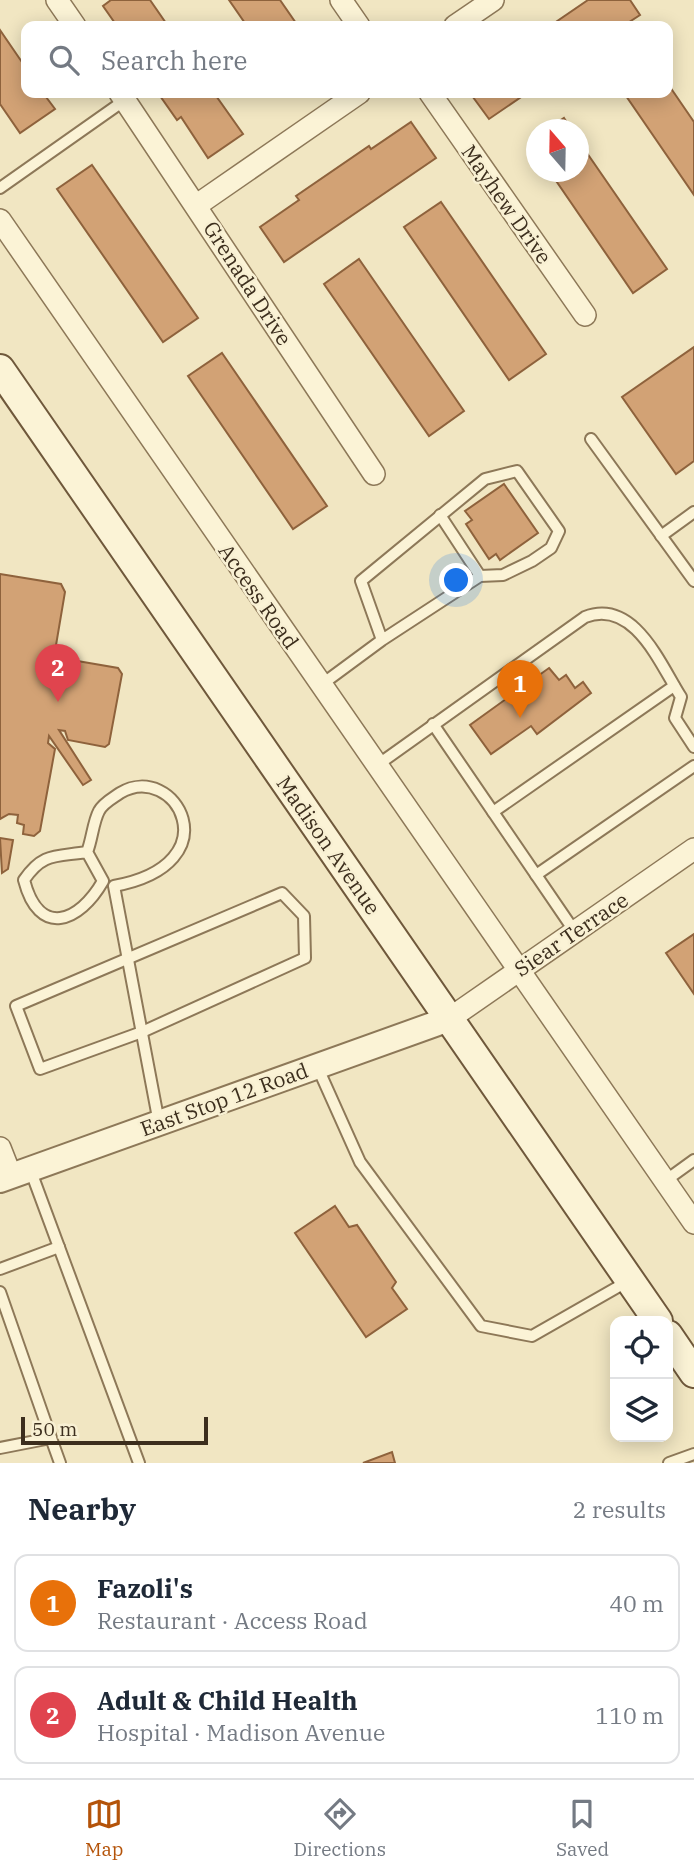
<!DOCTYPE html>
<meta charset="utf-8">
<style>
body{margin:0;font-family:"IBM Plex Serif",serif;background:#f6f6f7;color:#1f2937}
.controls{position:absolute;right:21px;bottom:21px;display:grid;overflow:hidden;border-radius:14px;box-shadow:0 4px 18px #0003}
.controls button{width:63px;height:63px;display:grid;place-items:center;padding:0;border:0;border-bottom:2px solid #e0e1e3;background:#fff;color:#1f2937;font:35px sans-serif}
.compass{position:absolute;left:526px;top:119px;width:63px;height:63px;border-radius:50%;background:#fff;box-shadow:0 4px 18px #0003;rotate:340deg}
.scale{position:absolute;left:21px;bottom:18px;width:187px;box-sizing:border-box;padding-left:7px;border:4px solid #3c2e1d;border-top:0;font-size:19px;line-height:24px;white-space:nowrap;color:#3c2e1d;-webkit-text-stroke:5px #f8f0d3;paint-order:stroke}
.you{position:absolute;left:457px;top:581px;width:24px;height:24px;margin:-18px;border:5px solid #fff;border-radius:50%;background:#1a73e8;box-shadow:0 0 0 10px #1a73e833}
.badge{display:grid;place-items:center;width:46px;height:46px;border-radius:50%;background:#b45309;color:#fff;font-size:23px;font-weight:700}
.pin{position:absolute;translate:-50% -58px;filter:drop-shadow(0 2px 4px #0008)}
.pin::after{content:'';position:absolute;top:37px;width:24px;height:21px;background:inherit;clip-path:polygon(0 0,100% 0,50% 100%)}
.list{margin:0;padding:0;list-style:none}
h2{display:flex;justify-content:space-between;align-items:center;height:91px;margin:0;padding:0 28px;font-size:30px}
h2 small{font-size:23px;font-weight:400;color:#747a83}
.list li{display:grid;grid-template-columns:46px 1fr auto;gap:21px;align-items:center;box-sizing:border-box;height:98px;margin:0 14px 14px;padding:0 14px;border:2px solid #e0e1e3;border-radius:14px}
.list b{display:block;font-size:26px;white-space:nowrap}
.list p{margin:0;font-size:23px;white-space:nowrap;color:#747a83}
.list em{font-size:23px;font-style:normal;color:#747a83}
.icon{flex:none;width:38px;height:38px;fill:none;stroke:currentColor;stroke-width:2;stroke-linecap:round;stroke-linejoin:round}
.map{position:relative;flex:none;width:694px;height:1463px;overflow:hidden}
.search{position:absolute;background:#fff;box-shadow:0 4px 18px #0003;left:21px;right:21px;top:21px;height:77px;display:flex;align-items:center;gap:18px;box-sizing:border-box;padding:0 24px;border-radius:14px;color:#747a83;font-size:26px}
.sheet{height:315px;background:#fff}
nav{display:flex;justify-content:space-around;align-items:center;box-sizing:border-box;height:98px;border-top:2px solid #e0e1e3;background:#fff;font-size:19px;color:#747a83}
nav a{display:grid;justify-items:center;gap:4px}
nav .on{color:#b45309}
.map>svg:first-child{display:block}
</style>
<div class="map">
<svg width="694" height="1463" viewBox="0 0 694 1463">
<rect width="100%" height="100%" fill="#f1e6c2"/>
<g fill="#d2a275" stroke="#8e623c" stroke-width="2">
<polygon points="111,0 150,0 168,26 117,26 103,6"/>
<polygon points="229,0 280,0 298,26 247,26"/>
<polygon points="588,0 630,0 640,15 623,26 550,26"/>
<polygon points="0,30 26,68 26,93 43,93 55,109 20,133 0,104"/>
<polygon points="668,84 694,122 694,195 624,93 668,93"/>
<polygon points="158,93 214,93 243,134 208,158 181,117 177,120"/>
<polygon points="470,93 527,93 489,119"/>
<polygon points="564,118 572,130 546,130"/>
<polygon points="411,122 436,158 284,262 260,227 299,200 296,196 369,146 371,149"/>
<polygon points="578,140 667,269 633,293 550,172 578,172"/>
<polygon points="92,165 198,318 163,342 57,189"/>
<polygon points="441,202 546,354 509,380 404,227"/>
<polygon points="359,259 464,411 429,436 324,284"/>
<polygon points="694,347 694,461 676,474 622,397"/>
<polygon points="222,353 327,506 293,529 188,376"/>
<polygon points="504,484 538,533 500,560 496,554 489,559 466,524 472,520 465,511"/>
<polygon points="0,574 61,584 65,592 54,657 118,668 122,674 109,744 105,747 68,740 65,731 59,730 91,780 83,785 49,736 48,743 55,749 40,831 34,836 23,834 24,825 17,823 18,815 9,814 0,819"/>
<polygon points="549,668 559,680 566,675 575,688 583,682 591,693 537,734 531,726 491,754 470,725"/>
<polygon points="0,838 13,840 8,869 2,873"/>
<polygon points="694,934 694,994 666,953"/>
<polygon points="335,1206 349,1227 357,1225 396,1282 392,1288 407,1309 366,1337 295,1233"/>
<polygon points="392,1452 395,1463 363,1463"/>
</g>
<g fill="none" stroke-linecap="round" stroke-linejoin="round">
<g stroke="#8d7858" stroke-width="14">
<g id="service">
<polyline points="0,188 125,100"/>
<polyline points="591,439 694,581"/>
<polyline points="440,515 480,576"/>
<polyline points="661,536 694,512"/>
<polyline points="321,685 382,640 480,576 503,575 532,561 551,548 559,531 517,471 485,479 361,581 382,640"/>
<polyline points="433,724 575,932"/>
<path d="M 376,766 L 585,617 C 634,598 660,664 681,697 L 675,718 L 694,747"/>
<polyline points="493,812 674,686"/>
<path d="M 87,852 C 56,857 43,852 24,880 C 39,938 79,923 103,881 L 87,852 C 92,840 93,822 99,811 C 103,803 113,798 120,793 C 175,760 234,864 114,886 L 159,1123"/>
<polyline points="536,875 694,766"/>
<polygon points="282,893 304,916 305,958 142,1032 40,1069 16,1006"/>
<polyline points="317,1066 360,1162 481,1326 532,1336 630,1280"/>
<polyline points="30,1169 139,1463"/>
<polyline points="665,1181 694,1160"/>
<polyline points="0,1269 59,1247"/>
<polyline points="0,1292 51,1438"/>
<polyline points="0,1448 51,1438 60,1463"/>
<polyline points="669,1463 694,1454"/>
</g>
</g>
<g stroke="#8d7858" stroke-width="24">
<g id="minor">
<polyline points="57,0 75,26"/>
<polyline points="341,0 359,26"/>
<polyline points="455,26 493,0"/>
<polyline points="120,93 374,474"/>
<polyline points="430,93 585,315"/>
<polyline points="197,205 359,93"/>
<polyline points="0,220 694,1223"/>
<polyline points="449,1019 694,849"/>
<polyline points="0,1148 11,1176"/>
</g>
</g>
<g stroke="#8d7858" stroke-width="28">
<polyline id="tertiary" points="0,1180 449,1019"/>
</g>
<g stroke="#6f583b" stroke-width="32">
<g id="secondary">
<polyline points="0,369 658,1321"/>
<polyline points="668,1335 694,1373"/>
</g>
</g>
<use href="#service" stroke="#fbf3d6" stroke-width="10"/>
<use href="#minor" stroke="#fbf3d6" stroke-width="21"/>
<use href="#tertiary" stroke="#fbf3d6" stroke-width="24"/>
<use href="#secondary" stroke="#fbf3d6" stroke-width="28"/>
</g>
<g text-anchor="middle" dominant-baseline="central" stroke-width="5" stroke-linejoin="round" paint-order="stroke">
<g font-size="21" fill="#3c2e1d" stroke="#f8f0d3">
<text transform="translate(507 204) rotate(55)">Mayhew Drive</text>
<text transform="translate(248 283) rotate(57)">Grenada Drive</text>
<text transform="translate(259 596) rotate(55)">Access Road</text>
<text transform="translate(329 845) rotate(55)">Madison Avenue</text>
<text transform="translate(571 934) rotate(-34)">Siear Terrace</text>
<text transform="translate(224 1099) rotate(-20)">East Stop 12 Road</text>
</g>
</g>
</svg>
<div class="controls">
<button><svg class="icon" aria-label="locate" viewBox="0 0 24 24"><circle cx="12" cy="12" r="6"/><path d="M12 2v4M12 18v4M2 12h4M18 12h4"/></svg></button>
<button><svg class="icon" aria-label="layers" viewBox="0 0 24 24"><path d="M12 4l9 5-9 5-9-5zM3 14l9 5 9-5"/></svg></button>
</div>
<svg class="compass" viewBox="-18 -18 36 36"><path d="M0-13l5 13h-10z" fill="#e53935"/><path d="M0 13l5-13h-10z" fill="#747a83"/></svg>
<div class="scale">50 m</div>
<div class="you"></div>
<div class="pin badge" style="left:520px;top:718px;background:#e8710a">1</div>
<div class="pin badge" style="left:58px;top:702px;background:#e0444e">2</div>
<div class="search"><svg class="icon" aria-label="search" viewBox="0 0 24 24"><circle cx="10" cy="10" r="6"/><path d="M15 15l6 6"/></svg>Search here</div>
</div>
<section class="sheet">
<h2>Nearby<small>2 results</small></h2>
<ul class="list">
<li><span class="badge" style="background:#e8710a">1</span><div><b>Fazoli's</b><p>Restaurant · Access Road</p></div><em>40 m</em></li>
<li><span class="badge" style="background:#e0444e">2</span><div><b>Adult &amp; Child Health</b><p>Hospital · Madison Avenue</p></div><em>110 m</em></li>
</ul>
</section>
<nav>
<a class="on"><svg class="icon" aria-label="map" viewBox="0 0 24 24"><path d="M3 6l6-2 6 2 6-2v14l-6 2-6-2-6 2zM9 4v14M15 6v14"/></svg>Map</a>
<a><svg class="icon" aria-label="directions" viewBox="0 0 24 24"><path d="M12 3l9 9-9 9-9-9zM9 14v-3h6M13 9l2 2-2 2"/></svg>Directions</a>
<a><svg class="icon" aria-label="saved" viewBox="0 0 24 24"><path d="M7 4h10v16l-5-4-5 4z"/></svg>Saved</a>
</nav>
